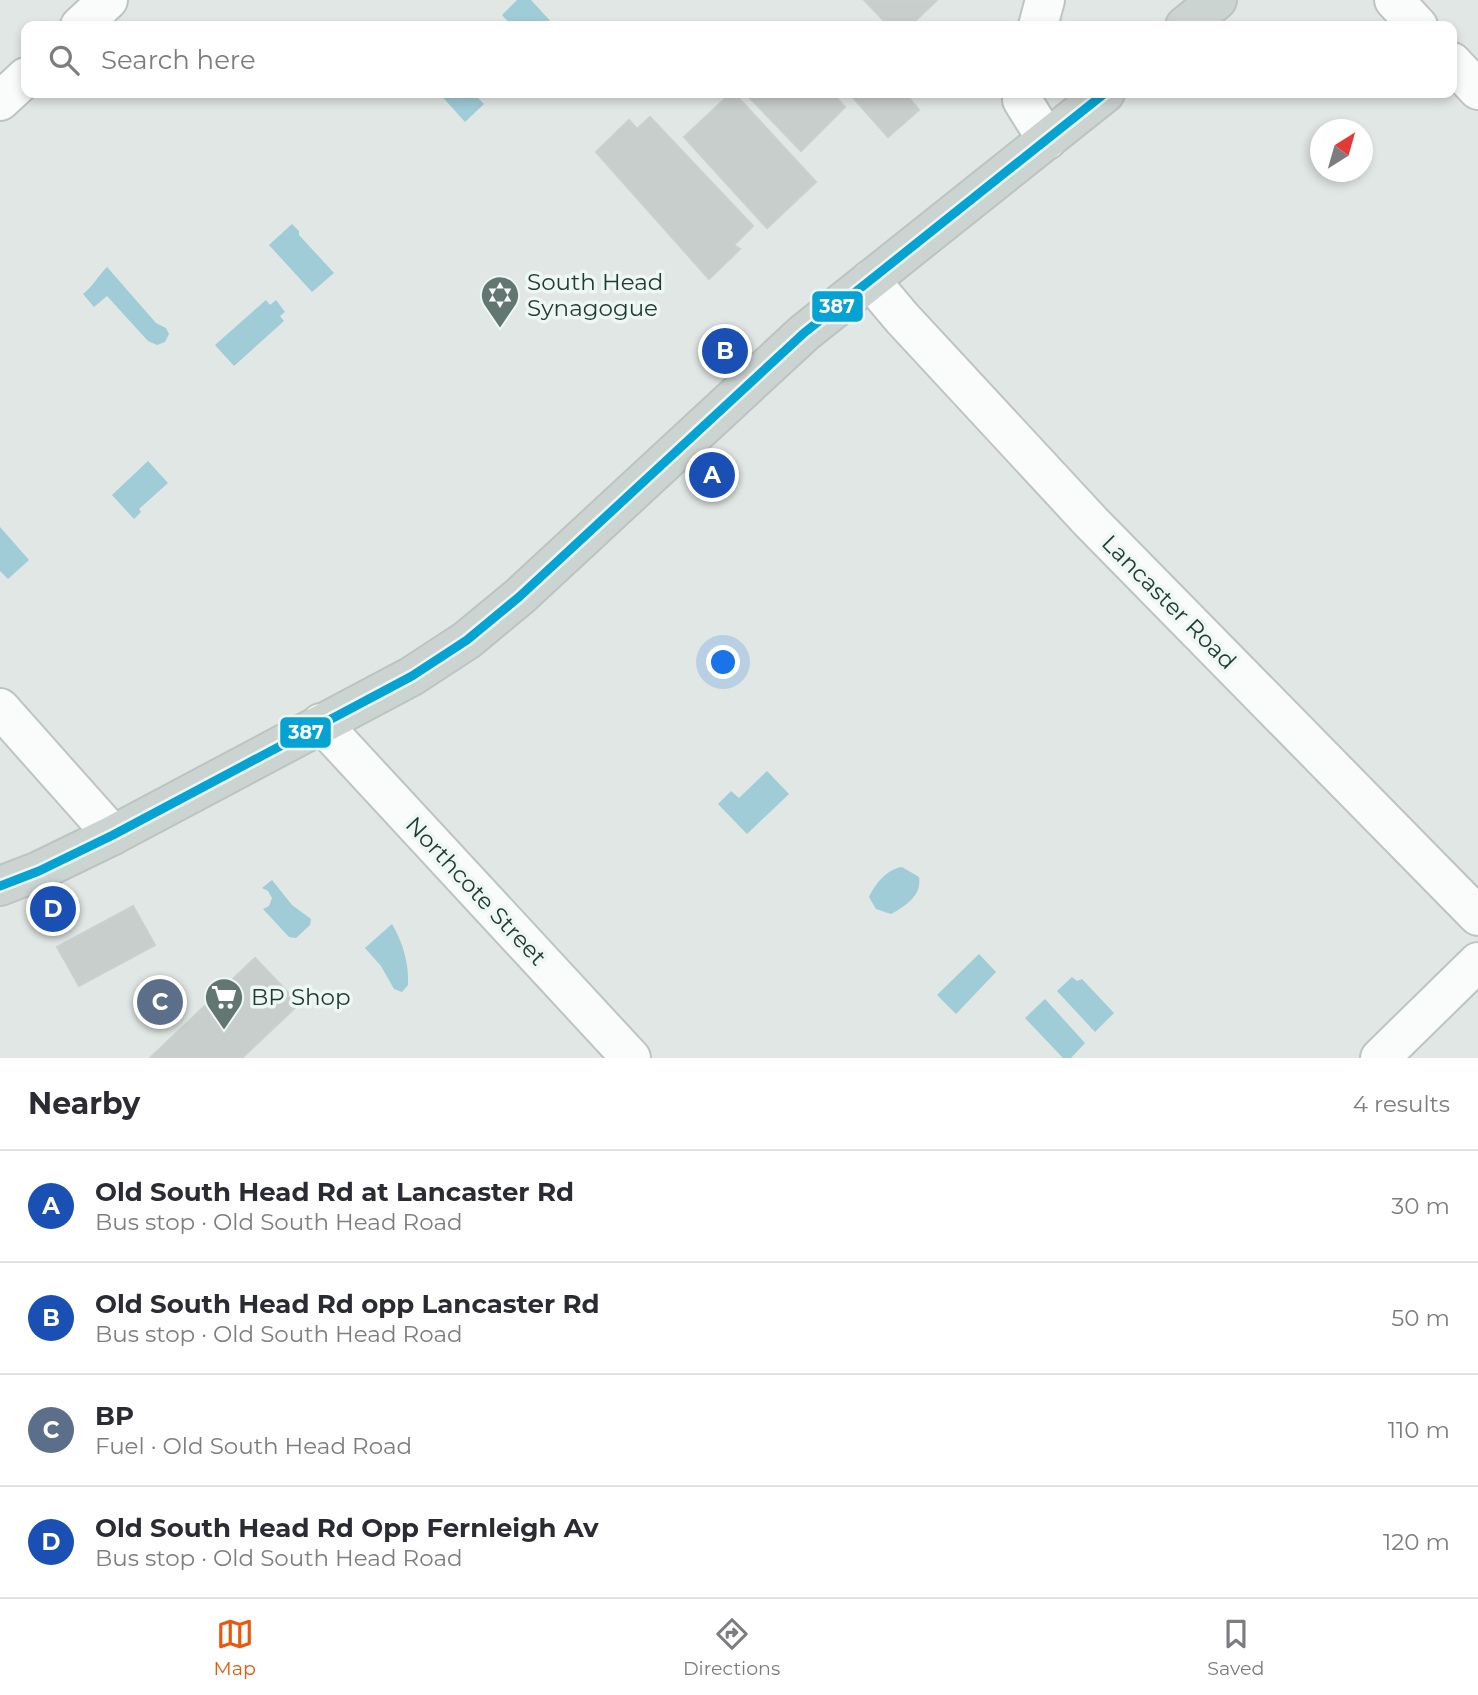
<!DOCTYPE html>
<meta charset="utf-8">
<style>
body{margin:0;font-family:Montserrat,sans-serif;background:#f2f2f3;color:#2b2b33}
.compass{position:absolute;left:1310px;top:119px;width:63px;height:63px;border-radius:50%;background:#fff;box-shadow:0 4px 10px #0003;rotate:37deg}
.you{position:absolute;left:724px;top:663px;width:24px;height:24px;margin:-18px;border:5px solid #fff;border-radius:50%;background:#1a73e8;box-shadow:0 0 0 10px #1a73e833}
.badge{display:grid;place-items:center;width:46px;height:46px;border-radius:50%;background:#ea580c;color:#fff;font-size:23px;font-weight:700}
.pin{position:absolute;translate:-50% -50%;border:4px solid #fff;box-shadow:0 2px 7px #0006}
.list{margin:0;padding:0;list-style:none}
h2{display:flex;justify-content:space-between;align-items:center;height:91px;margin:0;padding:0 28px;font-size:30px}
h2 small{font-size:23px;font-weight:400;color:#7c7c81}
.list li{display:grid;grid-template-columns:46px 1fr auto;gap:21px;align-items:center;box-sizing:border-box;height:112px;padding:0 28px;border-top:2px solid #e1e1e2}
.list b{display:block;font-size:26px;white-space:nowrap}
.list p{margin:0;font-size:23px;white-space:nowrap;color:#7c7c81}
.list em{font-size:23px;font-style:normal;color:#7c7c81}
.icon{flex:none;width:38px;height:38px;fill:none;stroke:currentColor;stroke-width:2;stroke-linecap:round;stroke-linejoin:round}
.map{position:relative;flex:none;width:1478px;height:1058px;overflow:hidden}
.search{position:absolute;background:#fff;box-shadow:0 4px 10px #0003;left:21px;right:21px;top:21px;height:77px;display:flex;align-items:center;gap:18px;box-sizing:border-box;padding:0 24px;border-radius:14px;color:#7c7c81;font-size:26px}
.sheet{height:539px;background:#fff}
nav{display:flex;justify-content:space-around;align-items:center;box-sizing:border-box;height:98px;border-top:2px solid #e1e1e2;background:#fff;font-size:19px;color:#7c7c81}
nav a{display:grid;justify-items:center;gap:4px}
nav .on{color:#ea580c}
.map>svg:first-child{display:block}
</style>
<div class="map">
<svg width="1478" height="1058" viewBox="0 0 1478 1058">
<rect width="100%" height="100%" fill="#e1e7e4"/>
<g fill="#9fccd7">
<polygon points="517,0 531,0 555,26 512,26 502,15"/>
<polygon points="439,93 473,93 484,104 465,122"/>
<polygon points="292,224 299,231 299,235 334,273 312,292 269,245"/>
<path d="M 107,267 L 156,323 L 166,328 L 169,334 L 165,342 L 157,345 L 148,341 L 107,296 L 94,307 L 83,294 C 94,285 97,277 107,267 Z"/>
<polygon points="266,300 270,305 276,300 285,312 280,316 284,321 234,366 215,345"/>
<polygon points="148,461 168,483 139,509 141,512 134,519 112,495"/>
<polygon points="0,527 29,560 8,579 0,571"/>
<polygon points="767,771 789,794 747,834 718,804 731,791 739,798"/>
<path d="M 902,867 L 919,877 C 922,896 905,906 891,914 L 876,909 L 869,897 C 875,884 887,869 902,867 Z"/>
<polygon points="272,880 292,905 311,919 310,925 296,938 289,937 263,909 269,906 272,898 268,891 262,888"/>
<path d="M 392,924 C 403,943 409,963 408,985 L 402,992 L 394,989 L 381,966 L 365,948 Z"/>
<polygon points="979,954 996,972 956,1014 937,995"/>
<polygon points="1072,977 1077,981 1082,979 1114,1013 1095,1032 1057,991"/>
<polygon points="1045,999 1085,1043 1071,1058 1063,1058 1025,1018"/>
</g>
<g fill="#c8cecc" stroke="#c9d0cd" stroke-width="2">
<polygon points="864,0 937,0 910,26 889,26"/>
<polygon points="731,93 734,93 816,182 767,228 684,137"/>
<polygon points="745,93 832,93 845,107 801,151"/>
<polygon points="849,93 915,93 909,98 919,110 888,137"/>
<polygon points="650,117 753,226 734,245 740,249 709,279 596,152 629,120 637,129"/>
<polygon points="133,906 155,945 79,986 57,947"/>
<polygon points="255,958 299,1004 242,1058 150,1058"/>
</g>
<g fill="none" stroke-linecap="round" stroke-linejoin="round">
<g stroke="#bec4c1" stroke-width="42">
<g id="minor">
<polyline points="1394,0 1418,26"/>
<polyline points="80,26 108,0"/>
<polyline points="1038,26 1045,0"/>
<polyline points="1452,62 1478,90"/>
<polyline points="1023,93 1022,100 1047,140"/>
<polyline points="0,101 26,77"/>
<polyline points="870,280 902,318 1091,522 1478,916"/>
<polyline points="0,708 113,835"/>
<polyline points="321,723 631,1058"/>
<polyline points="1380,1058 1478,962"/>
</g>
</g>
<g stroke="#bbc4c1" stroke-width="42">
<g id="primary">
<polyline points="1185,26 1217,0"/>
<polyline points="0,886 39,871 113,835 412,676 467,640 519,597 804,333 1105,93"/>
</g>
</g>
<use href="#minor" stroke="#fafbfb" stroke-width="38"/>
<use href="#primary" stroke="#ccd4d2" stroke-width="38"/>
<g stroke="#eef7f3" stroke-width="14">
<polyline id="bus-1" points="0,886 39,871 113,835 412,676 467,640 519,597 804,333 1105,93"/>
</g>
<use href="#bus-1" stroke="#05a3d3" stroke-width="9"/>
</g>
<defs>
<g id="synagogue-pin" transform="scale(2.0125)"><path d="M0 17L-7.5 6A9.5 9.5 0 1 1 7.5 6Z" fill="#637772" stroke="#eef7f3"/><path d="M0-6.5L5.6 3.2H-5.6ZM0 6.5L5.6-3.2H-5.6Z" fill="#fff"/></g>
<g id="supermarket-pin" transform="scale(2.0125)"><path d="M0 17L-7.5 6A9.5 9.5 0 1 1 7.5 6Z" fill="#637772" stroke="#eef7f3"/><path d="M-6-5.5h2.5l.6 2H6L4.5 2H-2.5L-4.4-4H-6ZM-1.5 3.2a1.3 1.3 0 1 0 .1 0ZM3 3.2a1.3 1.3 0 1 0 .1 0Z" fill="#fff"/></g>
</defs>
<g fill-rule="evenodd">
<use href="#synagogue-pin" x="500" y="295"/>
<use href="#supermarket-pin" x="224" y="997"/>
</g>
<g text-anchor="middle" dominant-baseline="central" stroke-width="7" stroke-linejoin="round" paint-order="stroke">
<g font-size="23" fill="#1f3a34" stroke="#eef7f3" text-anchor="start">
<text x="527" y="282">South Head<tspan x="527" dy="26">Synagogue</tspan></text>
<text x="251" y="997">BP Shop</text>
</g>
<g font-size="23" fill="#1f3a34" stroke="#eef7f3">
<text transform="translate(1169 602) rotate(45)">Lancaster Road</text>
<text transform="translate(476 891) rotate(47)">Northcote Street</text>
</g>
</g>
<g stroke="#eef7f3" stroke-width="2.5">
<rect x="811" y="290" width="53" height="33" rx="7" fill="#05a3d3"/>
<rect x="279" y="716" width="53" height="33" rx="7" fill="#05a3d3"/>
</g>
<g font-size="19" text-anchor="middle" font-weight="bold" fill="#fff">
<text x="837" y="313">387</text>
<text x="306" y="739">387</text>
</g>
</svg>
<svg class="compass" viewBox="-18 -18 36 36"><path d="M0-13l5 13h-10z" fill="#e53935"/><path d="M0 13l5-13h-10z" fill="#7c7c81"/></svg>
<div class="you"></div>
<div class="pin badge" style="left:712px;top:475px;background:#1a4fb4">A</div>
<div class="pin badge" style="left:725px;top:351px;background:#1a4fb4">B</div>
<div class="pin badge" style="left:160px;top:1002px;background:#5c6f8a">C</div>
<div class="pin badge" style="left:53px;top:909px;background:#1a4fb4">D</div>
<div class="search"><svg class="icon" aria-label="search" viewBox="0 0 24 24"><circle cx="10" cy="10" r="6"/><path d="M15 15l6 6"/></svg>Search here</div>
</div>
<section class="sheet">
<h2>Nearby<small>4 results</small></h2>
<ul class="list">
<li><span class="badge" style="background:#1a4fb4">A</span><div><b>Old South Head Rd at Lancaster Rd</b><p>Bus stop · Old South Head Road</p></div><em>30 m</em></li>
<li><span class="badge" style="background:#1a4fb4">B</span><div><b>Old South Head Rd opp Lancaster Rd</b><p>Bus stop · Old South Head Road</p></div><em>50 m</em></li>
<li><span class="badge" style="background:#5c6f8a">C</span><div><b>BP</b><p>Fuel · Old South Head Road</p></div><em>110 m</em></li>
<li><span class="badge" style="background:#1a4fb4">D</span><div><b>Old South Head Rd Opp Fernleigh Av</b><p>Bus stop · Old South Head Road</p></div><em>120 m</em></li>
</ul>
</section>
<nav>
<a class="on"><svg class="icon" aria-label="map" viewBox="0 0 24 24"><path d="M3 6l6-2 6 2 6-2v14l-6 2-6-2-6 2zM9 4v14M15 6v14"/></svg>Map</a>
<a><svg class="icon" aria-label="directions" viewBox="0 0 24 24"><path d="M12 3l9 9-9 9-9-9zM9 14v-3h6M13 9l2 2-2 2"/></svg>Directions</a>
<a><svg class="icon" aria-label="saved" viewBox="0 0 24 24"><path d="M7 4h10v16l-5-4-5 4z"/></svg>Saved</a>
</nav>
